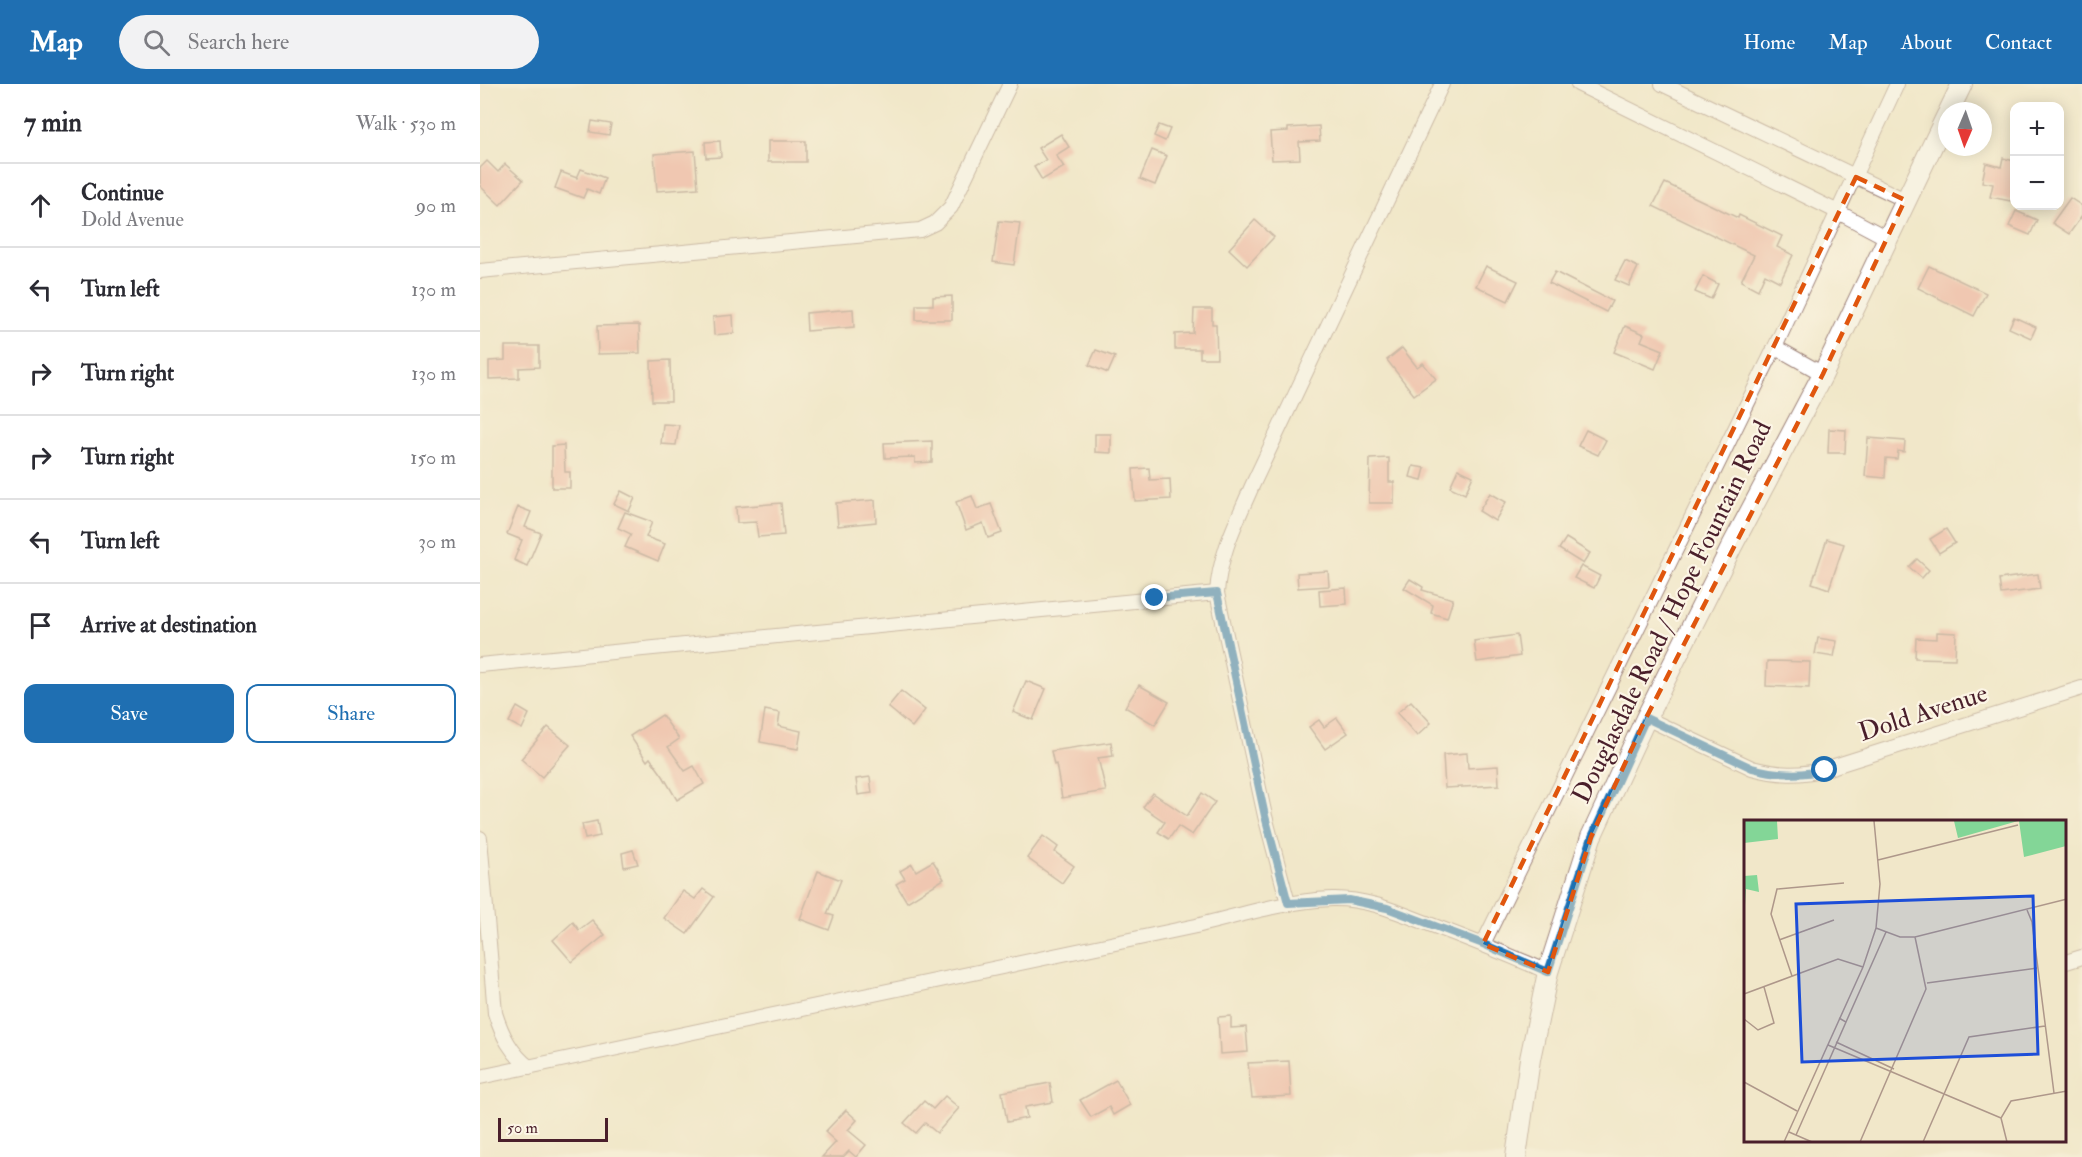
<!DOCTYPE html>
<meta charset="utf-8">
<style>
body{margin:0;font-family:"IM FELL Double Pica",serif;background:#f2f2f3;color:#2b2b33}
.controls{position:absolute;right:18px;top:18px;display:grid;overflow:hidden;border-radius:12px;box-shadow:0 3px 15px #0003}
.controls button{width:54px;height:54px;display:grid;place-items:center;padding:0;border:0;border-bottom:2px solid #e1e1e2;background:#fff;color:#2b2b33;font:30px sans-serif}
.compass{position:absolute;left:1458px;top:18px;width:54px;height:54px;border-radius:50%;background:#fff;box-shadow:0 3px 15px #0003;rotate:182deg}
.scale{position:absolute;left:18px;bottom:15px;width:110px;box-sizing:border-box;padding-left:6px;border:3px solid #4a1f2b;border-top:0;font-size:16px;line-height:21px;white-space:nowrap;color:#4a1f2b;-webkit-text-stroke:4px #fcf5e5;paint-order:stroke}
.stop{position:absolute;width:18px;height:18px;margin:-14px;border:4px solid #1f6fb2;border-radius:50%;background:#fff}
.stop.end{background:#1f6fb2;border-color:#fff;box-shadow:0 2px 6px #0008}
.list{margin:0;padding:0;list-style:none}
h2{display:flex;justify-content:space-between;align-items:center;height:78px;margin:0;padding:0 24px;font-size:26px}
h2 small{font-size:20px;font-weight:400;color:#7c7c81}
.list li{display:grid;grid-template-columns:39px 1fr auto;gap:18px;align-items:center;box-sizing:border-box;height:84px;padding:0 24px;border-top:2px solid #e1e1e2}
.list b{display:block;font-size:22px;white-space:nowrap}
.list p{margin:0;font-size:20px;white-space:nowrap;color:#7c7c81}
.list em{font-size:20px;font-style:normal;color:#7c7c81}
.actions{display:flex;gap:12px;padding:18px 24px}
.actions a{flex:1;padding:14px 0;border:2px solid #1f6fb2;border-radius:12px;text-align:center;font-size:21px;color:#1f6fb2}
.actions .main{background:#1f6fb2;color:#fff}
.icon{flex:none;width:33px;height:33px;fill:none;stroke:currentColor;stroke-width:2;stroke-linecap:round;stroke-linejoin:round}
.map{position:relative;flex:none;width:1602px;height:1073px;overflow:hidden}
header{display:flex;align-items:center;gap:36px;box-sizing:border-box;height:84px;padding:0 30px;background:#1f6fb2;color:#fff}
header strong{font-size:28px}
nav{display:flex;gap:33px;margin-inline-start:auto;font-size:21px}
.search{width:420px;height:54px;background:#f2f2f3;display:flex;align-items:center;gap:15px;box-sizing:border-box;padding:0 21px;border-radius:33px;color:#7c7c81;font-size:22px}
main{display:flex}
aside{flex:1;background:#fff}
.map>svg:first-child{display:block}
</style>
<header>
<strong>Map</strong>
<div class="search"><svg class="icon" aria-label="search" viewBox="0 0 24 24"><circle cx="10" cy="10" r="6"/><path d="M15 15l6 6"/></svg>Search here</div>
<nav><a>Home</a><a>Map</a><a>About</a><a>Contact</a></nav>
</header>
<main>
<aside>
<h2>7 min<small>Walk · 530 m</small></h2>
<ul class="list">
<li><svg class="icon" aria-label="ahead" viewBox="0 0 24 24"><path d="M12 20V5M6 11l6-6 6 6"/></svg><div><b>Continue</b><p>Dold Avenue</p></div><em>90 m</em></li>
<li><svg class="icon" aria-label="left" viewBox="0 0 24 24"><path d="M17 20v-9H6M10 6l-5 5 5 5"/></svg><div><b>Turn left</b></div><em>130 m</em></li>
<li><svg class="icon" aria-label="right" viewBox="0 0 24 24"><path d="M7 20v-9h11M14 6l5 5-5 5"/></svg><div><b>Turn right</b></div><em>130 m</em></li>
<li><svg class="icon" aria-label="right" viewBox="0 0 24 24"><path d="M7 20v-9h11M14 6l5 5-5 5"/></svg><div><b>Turn right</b></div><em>150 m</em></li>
<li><svg class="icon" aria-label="left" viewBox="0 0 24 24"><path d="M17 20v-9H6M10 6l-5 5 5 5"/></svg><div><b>Turn left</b></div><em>30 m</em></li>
<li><svg class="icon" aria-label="arrive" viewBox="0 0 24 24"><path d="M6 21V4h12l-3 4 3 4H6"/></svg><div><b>Arrive at destination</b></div></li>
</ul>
<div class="actions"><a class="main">Save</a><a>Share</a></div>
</aside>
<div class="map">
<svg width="1602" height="1073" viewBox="0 0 1602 1073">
<rect width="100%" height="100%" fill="#fcf5e5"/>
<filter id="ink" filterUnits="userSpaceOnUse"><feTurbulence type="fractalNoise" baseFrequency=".0167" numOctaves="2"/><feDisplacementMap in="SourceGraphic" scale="12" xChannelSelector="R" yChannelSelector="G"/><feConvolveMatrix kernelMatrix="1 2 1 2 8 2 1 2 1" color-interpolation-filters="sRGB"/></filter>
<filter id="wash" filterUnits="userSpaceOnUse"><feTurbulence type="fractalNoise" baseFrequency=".008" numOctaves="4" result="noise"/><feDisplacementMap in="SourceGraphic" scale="24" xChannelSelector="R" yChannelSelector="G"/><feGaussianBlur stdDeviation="1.35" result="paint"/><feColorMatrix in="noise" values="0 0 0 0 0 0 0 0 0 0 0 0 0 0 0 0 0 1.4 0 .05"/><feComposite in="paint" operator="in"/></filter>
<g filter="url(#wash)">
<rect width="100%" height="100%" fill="#f1e7c9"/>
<g id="blocks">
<g fill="#efa094">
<polygon points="112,37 131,40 129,51 110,48"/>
<polygon points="679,41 690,45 685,57 674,52"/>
<polygon points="839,42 840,57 819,58 820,75 792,76 790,48 808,47 808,44"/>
<polygon points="581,50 589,63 576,71 584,83 562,96 554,83 566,76 558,64"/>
<polygon points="240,57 241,73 226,74 225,58"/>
<rect x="288" y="57" width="38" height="21"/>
<polygon points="672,66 687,72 675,101 660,95"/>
<polygon points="215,67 218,104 177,107 174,70"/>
<polygon points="1523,74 1534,77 1534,99 1531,117 1510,113 1513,100 1502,98 1506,79 1521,83"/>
<polygon points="7,77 18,88 25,80 43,96 20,121 0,102 0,84"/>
<polygon points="101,85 125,94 119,110 107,105 103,114 75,104 81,88 97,94"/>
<polygon points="1185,99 1258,134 1259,131 1302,152 1297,163 1313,171 1300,198 1285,190 1278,206 1261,197 1274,171 1173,122"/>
<polygon points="1590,114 1602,122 1602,132 1589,150 1572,139"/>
<polygon points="1536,127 1557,136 1550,151 1529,142"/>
<polygon points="775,136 794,153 767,182 749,165"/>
<polygon points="519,137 540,139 534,181 513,178"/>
<polygon points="1145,177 1158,183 1149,202 1135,196"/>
<polygon points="1006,182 1038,197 1028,217 996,202"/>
<polygon points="1449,182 1506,209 1494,232 1438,204"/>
<polygon points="1075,188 1132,217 1126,228 1069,199"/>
<polygon points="1223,192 1238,200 1231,215 1215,208"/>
<polygon points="472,212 472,236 436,236 436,221 453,221 453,213"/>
<polygon points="373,225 374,243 327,247 326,229"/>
<polygon points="714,225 732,225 732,240 736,240 737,274 720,274 720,265 695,265 695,250 713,249"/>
<polygon points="253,231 254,249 234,251 233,233"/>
<polygon points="1534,233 1556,243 1551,254 1529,244"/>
<polygon points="159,241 160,269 118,270 117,242"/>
<polygon points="1145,242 1164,250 1161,257 1183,266 1175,285 1134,268"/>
<polygon points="25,262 59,262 59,283 39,284 39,294 9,295 9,277 25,276"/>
<polygon points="922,264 937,283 943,279 956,295 934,311 907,276"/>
<polygon points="616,266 635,273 628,289 609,281"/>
<polygon points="190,276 191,317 172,317 171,277"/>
<polygon points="183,340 199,341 196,361 181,360"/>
<polygon points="1349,345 1366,346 1365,369 1348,369"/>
<polygon points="1106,346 1126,356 1118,371 1098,362"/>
<polygon points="615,350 631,350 631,369 615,368"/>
<polygon points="1388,354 1425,357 1424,368 1418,367 1417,375 1406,374 1405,394 1385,392"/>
<polygon points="452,357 452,378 435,379 435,373 405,374 404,359"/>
<polygon points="84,361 85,388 90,388 90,404 72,404 72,362"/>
<polygon points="909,374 909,398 914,398 914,419 889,419 890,375"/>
<polygon points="933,382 945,384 942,396 930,393"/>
<polygon points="669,384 670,396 690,395 691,415 655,417 653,385"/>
<polygon points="978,385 993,392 985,410 970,403"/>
<polygon points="141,407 155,414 149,427 134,420"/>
<polygon points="1010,409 1026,418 1015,437 999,427"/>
<polygon points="492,412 497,425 511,420 522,449 508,454 503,439 486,446 476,418"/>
<polygon points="395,416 396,438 358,442 356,419"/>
<polygon points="301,419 304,451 278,453 276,438 257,439 256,423"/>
<polygon points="38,423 51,428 45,443 61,449 47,482 34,476 42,456 27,450"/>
<polygon points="145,428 172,438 166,453 185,460 178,477 145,463 151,450 138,444"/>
<polygon points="1466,445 1475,459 1459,469 1450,455"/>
<polygon points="1086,454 1110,469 1103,480 1079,465"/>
<polygon points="1347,455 1364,460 1349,505 1332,499"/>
<polygon points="1437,475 1449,486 1442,494 1429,483"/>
<polygon points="1101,482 1120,492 1114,504 1094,494"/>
<polygon points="848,487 849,502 818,504 817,489"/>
<polygon points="1558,490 1560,505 1521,510 1519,495"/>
<polygon points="930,495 943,503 942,506 973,515 967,534 951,529 953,521 924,504"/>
<polygon points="866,504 867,520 840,522 839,506"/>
<polygon points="1457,548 1476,549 1475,575 1435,574 1436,554 1457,555"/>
<polygon points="1037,551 1040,572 997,578 994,557"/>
<polygon points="1338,554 1357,557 1354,573 1335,570"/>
<polygon points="1287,577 1330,578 1329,604 1286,602"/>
<polygon points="546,597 566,605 553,636 533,628"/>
<polygon points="659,601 689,618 675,641 645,623"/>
<polygon points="421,607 445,626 432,643 408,623"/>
<polygon points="931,617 951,639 937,652 917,629"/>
<polygon points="37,623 49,630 42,645 29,638"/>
<polygon points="285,626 300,629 298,642 321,647 318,665 280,658"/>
<polygon points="182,631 199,655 188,663 205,687 214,682 224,700 197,716 183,692 170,674 167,677 150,652"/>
<polygon points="857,634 868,649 845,665 829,643 839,636 844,643"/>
<polygon points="68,643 90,661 62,693 41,675"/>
<polygon points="631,658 633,672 618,674 626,707 582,714 576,680 574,681 571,667"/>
<polygon points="987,669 988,684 1018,682 1019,701 965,704 963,671"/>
<polygon points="390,693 392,709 378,711 376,695"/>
<polygon points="673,709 707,732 722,709 735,718 712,751 698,742 689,755 678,748 685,738 663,723"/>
<polygon points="117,737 120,752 105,755 102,740"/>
<polygon points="563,752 578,763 575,768 594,782 582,799 547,774"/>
<polygon points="153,766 158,780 144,783 142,769"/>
<polygon points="453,777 464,795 427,818 416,800 425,795 420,787 432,780 436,787"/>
<polygon points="338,787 361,796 347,830 354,832 349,846 320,835"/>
<polygon points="223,805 234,813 207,850 184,834 203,807 215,815"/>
<polygon points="112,836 125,851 92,878 73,856 93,838 99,846"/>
<polygon points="751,932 751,944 766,943 768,968 740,970 738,933"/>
<polygon points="809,977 811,1012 772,1014 768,979"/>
<polygon points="636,996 650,1021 633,1031 629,1023 611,1033 600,1016"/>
<polygon points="570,999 573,1018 545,1023 547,1034 527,1038 522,1008"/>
<polygon points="465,1012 479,1024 457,1049 445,1039 436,1049 424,1039 444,1017 453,1025"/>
<polygon points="366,1026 377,1036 368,1046 386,1061 376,1073 369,1067 363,1073 342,1073 356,1058 345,1048"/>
</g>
</g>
</g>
<g filter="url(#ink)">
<use href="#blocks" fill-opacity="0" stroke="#9e837a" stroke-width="1.5"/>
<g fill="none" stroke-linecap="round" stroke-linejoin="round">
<g stroke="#9e837a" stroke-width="16">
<g id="minor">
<polyline points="1098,0 1358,128 1407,154"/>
<polyline points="1182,0 1425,116"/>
<polyline points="0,187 440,146 455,139 471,123 530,0"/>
<polyline points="1343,290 1295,263 1417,0"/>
<polyline points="0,581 737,509"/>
<path d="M 1166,634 L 1272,684 C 1298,691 1320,692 1345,685 L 1602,604"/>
<path d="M 0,754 L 15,929 C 22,951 31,969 49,983"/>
<path d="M 808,819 L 785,732 L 737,509 C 739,471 757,437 772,402 L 962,0"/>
<polyline points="1003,860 1295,263"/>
<polyline points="1586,878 1602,873"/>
<path d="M 0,993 L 716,842 C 761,831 805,817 852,815 C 886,814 917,828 949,840 C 989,855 1029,871 1068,888"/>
</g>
</g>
<g stroke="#9e837a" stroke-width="22">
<g id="secondary">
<polyline points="1469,27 1482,0"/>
<polyline points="1036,1073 1050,975 1068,888 1111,753 1166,634 1252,462 1343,290 1467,31"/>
</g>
</g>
<use href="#minor" stroke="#fff" stroke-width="14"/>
<use href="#secondary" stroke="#fff" stroke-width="20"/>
</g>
</g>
<g fill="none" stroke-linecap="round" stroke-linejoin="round" filter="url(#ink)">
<path stroke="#1f6fb2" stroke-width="8" d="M 675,514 L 737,509 L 785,732 L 808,819 L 869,816 L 907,824 L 1003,860 L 1068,888 L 1112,753 L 1166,634 L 1272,684 C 1298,691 1320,692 1345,686"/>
</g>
<path d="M0 0H1602V1073H0ZM 1376,93 L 1425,116 L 1343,290 L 1166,634 L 1111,753 L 1068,888 L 1003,860 Z" fill="#f1e7c9" fill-opacity=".55" fill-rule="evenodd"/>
<path fill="none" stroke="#e0560e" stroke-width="4.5" stroke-dasharray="12 8" stroke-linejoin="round" d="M 1376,93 L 1425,116 L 1343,290 L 1166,634 L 1111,753 L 1068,888 L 1003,860 Z"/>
<g text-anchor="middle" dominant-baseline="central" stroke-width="4.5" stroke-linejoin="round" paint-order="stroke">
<g font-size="26" fill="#4a1f2b" stroke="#fcf5e5">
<text transform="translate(1192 528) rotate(-64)">Douglasdale Road / Hope Fountain Road</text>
<text transform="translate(1443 629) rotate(-18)">Dold Avenue</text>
</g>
</g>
<g transform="translate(1264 736)">
<rect width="322" height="322" fill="#f1e7c9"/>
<path d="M 0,1 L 33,1 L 34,19 L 0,23 ZM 210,1 L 274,1 L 214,18 ZM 275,1 L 322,1 L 322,26 L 280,37 ZM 13,55 L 15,72 L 2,69 L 0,101 L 0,56 Z" fill="#83d697"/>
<path fill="none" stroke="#ae978a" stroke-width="1.5" d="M 134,40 L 274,5M 283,90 L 288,102 L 310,273M 132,108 L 156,117 L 171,117 L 323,79M 35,120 L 90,100M 48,156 L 27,94 L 33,69 L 100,63M 183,163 L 293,148M 0,174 L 94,139 L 119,147M 0,199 L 14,210 L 30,203 L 20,167M 102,202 L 142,112M 92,222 L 150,249M 84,225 L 257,298M 0,262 L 53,291M 45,312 L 68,322M 52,315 L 102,202 L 95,198M 40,322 L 119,147 L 132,108 L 136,64 L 130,1M 116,322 L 182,169 L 171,117M 179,322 L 225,217 L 301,206M 263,322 L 257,298 L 267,281 L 323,271"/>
<path fill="#1d4ed8" fill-opacity="0.15" stroke="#1d4ed8" stroke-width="3" d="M 289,76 L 294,234 L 58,242 L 52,84 Z"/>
<rect width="322" height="322" fill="none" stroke="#4a1f2b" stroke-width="3"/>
</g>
</svg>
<div class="controls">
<button>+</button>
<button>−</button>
</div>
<svg class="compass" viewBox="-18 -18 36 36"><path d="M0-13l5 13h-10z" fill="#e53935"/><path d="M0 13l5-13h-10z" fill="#7c7c81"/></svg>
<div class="scale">50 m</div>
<div class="stop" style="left:1345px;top:686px"></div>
<div class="stop end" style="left:675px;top:514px"></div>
</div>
</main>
